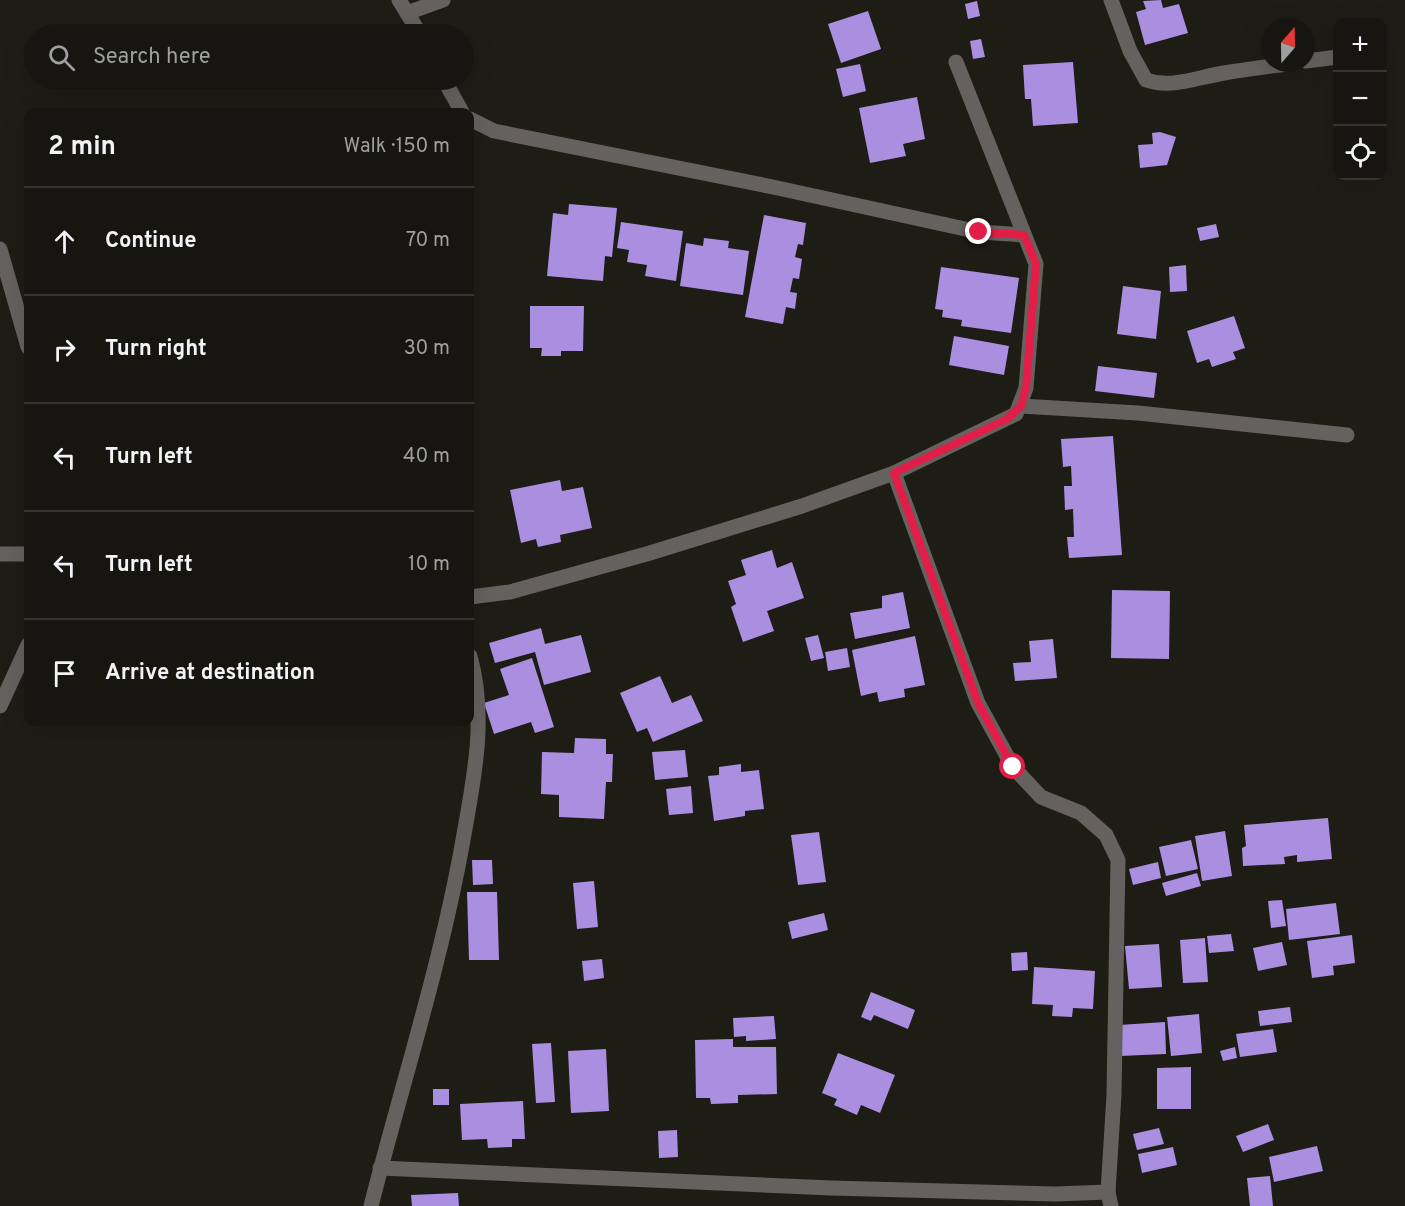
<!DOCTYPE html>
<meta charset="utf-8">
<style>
body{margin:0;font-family:Overpass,sans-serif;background:#23221e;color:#f1f3f6}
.controls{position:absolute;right:18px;top:18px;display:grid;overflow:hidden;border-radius:12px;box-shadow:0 6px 24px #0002}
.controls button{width:54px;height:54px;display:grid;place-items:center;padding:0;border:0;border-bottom:2px solid #353430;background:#161510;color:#f1f3f6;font:30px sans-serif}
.compass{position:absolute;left:1261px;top:18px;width:54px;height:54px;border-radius:50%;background:#161510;box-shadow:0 6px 24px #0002;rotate:20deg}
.stop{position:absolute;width:18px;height:18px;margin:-14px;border:4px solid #e11d48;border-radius:50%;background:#fff}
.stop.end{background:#e11d48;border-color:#fff;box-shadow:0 2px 6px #0008}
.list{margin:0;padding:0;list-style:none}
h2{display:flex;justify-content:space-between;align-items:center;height:78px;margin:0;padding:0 24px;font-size:26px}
h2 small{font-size:20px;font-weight:400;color:#9e9f9f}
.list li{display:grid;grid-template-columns:39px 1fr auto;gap:18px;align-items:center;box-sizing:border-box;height:108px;padding:0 24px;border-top:2px solid #353430}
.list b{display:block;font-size:22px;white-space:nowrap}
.list em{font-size:20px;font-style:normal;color:#9e9f9f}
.icon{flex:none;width:33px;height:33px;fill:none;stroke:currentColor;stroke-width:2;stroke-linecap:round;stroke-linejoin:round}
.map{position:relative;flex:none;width:1405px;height:1206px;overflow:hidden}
.search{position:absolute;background:#161510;box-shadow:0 6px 24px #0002;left:24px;top:24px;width:450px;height:66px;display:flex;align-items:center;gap:15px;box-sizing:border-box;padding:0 21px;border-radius:33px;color:#9e9f9f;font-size:22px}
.panel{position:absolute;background:#161510;box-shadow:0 6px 24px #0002;left:24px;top:108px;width:450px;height:618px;border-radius:12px}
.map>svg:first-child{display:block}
</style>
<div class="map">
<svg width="1405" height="1206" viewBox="0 0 1405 1206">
<rect width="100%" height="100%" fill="#1d1c15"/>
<g fill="#aa8ee0">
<polygon points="1161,0 1163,8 1179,4 1188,33 1145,45 1136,12 1146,9 1143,1"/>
<polygon points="977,1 980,16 968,19 965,4"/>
<polygon points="868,11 881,49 841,63 828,24"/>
<polygon points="981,39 985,57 973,59 970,41"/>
<polygon points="1073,62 1078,123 1033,126 1031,99 1025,99 1023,65"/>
<polygon points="860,64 866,91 843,97 836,69"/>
<polygon points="917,97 925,139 903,144 906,156 870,163 859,108"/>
<polygon points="1160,132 1176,137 1167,165 1140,168 1138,145 1153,144 1152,133"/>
<polygon points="569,204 617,208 612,257 605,256 603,281 547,276 553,213 568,215"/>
<polygon points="764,215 806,223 803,245 798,244 795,257 802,259 799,279 793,278 790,292 797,293 795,309 786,307 783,324 745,317"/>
<polygon points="621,222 683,231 676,281 645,276 647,265 627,262 629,250 617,248"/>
<polygon points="1216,224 1219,237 1200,241 1197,228"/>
<polygon points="704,238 729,241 728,248 749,251 743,295 680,286 686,243 703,246"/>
<polygon points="1186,265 1187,291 1170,292 1169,267"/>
<polygon points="941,267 1019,278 1011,333 961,326 962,320 942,317 943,310 935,309"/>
<polygon points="1123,286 1161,291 1156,339 1117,334"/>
<polygon points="530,306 584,306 583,351 561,351 561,356 541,356 542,348 530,348"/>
<polygon points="1234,316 1245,348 1233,352 1236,359 1212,367 1209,359 1197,363 1187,331"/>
<polygon points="954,336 1009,346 1004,375 949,365"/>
<polygon points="1098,366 1157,373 1154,398 1095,391"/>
<polygon points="1113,436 1122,555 1069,558 1067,537 1074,537 1073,509 1065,510 1064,486 1072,486 1071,466 1063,467 1061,439"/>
<polygon points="560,480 562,491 583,487 592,528 560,535 561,542 538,547 536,539 521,543 510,490"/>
<polygon points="772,550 777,568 792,562 804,598 767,611 774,631 743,642 731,607 736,604 728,581 746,575 741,560"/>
<polygon points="1112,590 1170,591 1169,659 1111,658"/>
<polygon points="903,592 910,628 855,639 850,613 882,608 882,596"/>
<polygon points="541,628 545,644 581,635 591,672 544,685 535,652 495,663 489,643"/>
<polygon points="818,635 824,658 811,661 805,638"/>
<polygon points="915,636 925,685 904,689 905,697 879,702 877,692 861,696 852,650"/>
<polygon points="1053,639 1057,678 1015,681 1013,663 1031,662 1029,641"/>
<polygon points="847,648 850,667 828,671 825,652"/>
<polygon points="532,658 554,727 535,733 531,722 494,734 484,703 509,695 500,669"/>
<polygon points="660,676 672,703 691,695 703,721 653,742 647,728 637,732 620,693"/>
<polygon points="575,738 606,739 606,754 613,754 612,782 606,782 604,819 559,817 559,795 541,794 542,752 574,753"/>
<polygon points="685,750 688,777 655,780 652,752"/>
<polygon points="741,764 741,772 759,770 764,809 745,811 745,816 714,821 708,776 719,775 719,767"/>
<polygon points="691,786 693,813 669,815 666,789"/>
<polygon points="1328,818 1332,859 1297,862 1297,855 1284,857 1285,864 1243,866 1242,848 1246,846 1244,825"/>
<polygon points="1225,831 1232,876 1202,881 1195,836"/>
<polygon points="819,832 826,882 798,885 791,835"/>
<polygon points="1191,840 1198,869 1166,876 1159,847"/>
<polygon points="472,860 492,860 493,884 473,885"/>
<polygon points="1158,862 1161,878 1133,885 1129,869"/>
<polygon points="1197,873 1201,886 1166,896 1162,883"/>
<polygon points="594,881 598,927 577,929 573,883"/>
<polygon points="467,892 497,892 499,960 469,960"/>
<polygon points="1282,900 1286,926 1271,928 1268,901"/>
<polygon points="1336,903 1340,934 1289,940 1286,909"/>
<polygon points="824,913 828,930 792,939 788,922"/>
<polygon points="1231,934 1234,951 1209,953 1207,936"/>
<polygon points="1352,935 1355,963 1333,966 1334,975 1312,978 1307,941"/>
<polygon points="1205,938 1208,982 1183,983 1180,940"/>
<polygon points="1282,942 1287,965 1258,971 1253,948"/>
<polygon points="1159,944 1162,987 1129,989 1125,946"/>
<polygon points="1027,952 1028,970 1012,971 1011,953"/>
<polygon points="602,959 604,978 584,981 582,961"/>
<polygon points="1034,967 1095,971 1093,1009 1073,1008 1072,1017 1052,1016 1053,1005 1032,1004"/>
<polygon points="871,992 915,1010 908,1029 874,1015 871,1021 861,1017"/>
<polygon points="1290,1007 1292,1022 1260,1026 1258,1011"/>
<polygon points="1199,1014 1202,1053 1171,1056 1167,1017"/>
<polygon points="774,1016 776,1039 746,1041 746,1036 734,1037 733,1018"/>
<polygon points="1165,1022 1166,1054 1120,1056 1119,1025"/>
<polygon points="1273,1029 1277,1052 1240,1057 1236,1034"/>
<polygon points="733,1039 733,1047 776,1047 777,1094 738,1095 738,1103 711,1104 710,1098 696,1098 695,1040"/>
<polygon points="551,1043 555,1102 536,1103 532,1044"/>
<polygon points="1235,1047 1237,1058 1223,1061 1220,1051"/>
<polygon points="606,1049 609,1111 571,1113 568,1051"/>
<polygon points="838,1053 895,1075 880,1113 861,1105 857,1115 834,1105 837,1099 822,1093"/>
<polygon points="1191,1067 1191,1109 1157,1109 1157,1068"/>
<rect x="433" y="1089" width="16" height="16"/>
<polygon points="523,1101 525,1139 512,1139 512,1147 488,1148 487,1139 462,1140 460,1104"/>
<polygon points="1268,1124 1274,1140 1243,1152 1236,1136"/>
<polygon points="1159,1128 1164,1144 1137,1150 1133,1134"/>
<polygon points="677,1130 678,1157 659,1158 658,1131"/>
<polygon points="1317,1146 1323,1171 1274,1182 1269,1157"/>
<polygon points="1173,1147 1177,1165 1142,1173 1138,1154"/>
<polygon points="1270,1176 1273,1206 1250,1206 1247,1178"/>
<polygon points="458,1193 459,1206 412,1206 411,1195"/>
</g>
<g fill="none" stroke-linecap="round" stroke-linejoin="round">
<g stroke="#65615f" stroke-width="15">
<polyline points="399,0 420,34"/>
<path d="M 1111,0 L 1130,51 L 1146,80 C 1172,89 1198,77 1224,73 C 1247,69 1271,66 1295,63"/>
<polyline points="407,13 443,0"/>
<polyline points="1306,61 1338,57"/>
<polyline points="444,80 462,112"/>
<polyline points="470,119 494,131 773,187 979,232 1024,235"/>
<polyline points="0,249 28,347"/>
<polyline points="1021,406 1138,413 1347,435"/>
<polyline points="894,473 978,703 1013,767 1041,797 1081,813 1106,835 1118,860 1114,1095 1108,1192 1111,1206"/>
<polyline points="0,554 28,554"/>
<polyline points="470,597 510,592 650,553 802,506 894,473 1016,414 1026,388 1036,264 956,62"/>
<polyline points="0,706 28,645"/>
<polyline points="380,1168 831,1188 1055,1194 1108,1192"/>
<path d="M 371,1206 C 402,1084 441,964 463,840 C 474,778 487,718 470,656"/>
</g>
</g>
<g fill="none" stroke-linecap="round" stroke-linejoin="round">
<polyline stroke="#e11d48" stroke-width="8" points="979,232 1024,235 1036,264 1026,388 1021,406 1007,419 894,473 978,703 1013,767"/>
</g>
</svg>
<div class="controls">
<button>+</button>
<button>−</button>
<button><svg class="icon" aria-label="locate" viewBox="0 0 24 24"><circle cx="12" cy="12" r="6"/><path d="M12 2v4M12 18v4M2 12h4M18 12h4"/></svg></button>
</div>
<svg class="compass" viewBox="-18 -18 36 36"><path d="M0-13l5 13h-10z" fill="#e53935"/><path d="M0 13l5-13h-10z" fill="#9e9f9f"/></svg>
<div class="stop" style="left:1013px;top:767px"></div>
<div class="stop end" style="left:979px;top:232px"></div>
<div class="search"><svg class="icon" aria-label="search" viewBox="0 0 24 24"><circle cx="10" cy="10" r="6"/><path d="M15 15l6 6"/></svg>Search here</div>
<section class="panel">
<h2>2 min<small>Walk · 150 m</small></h2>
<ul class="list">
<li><svg class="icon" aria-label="ahead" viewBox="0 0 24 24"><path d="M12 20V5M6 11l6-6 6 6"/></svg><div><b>Continue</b></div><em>70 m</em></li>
<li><svg class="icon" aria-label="right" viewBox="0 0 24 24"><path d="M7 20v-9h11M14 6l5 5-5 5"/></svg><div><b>Turn right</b></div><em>30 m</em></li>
<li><svg class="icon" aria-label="left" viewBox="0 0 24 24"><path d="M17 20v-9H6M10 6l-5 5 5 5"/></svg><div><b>Turn left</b></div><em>40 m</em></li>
<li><svg class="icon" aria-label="left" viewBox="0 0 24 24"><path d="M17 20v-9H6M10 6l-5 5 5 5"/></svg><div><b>Turn left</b></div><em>10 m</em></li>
<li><svg class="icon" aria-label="arrive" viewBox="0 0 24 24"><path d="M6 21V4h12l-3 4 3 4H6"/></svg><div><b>Arrive at destination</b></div></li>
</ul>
</section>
</div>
